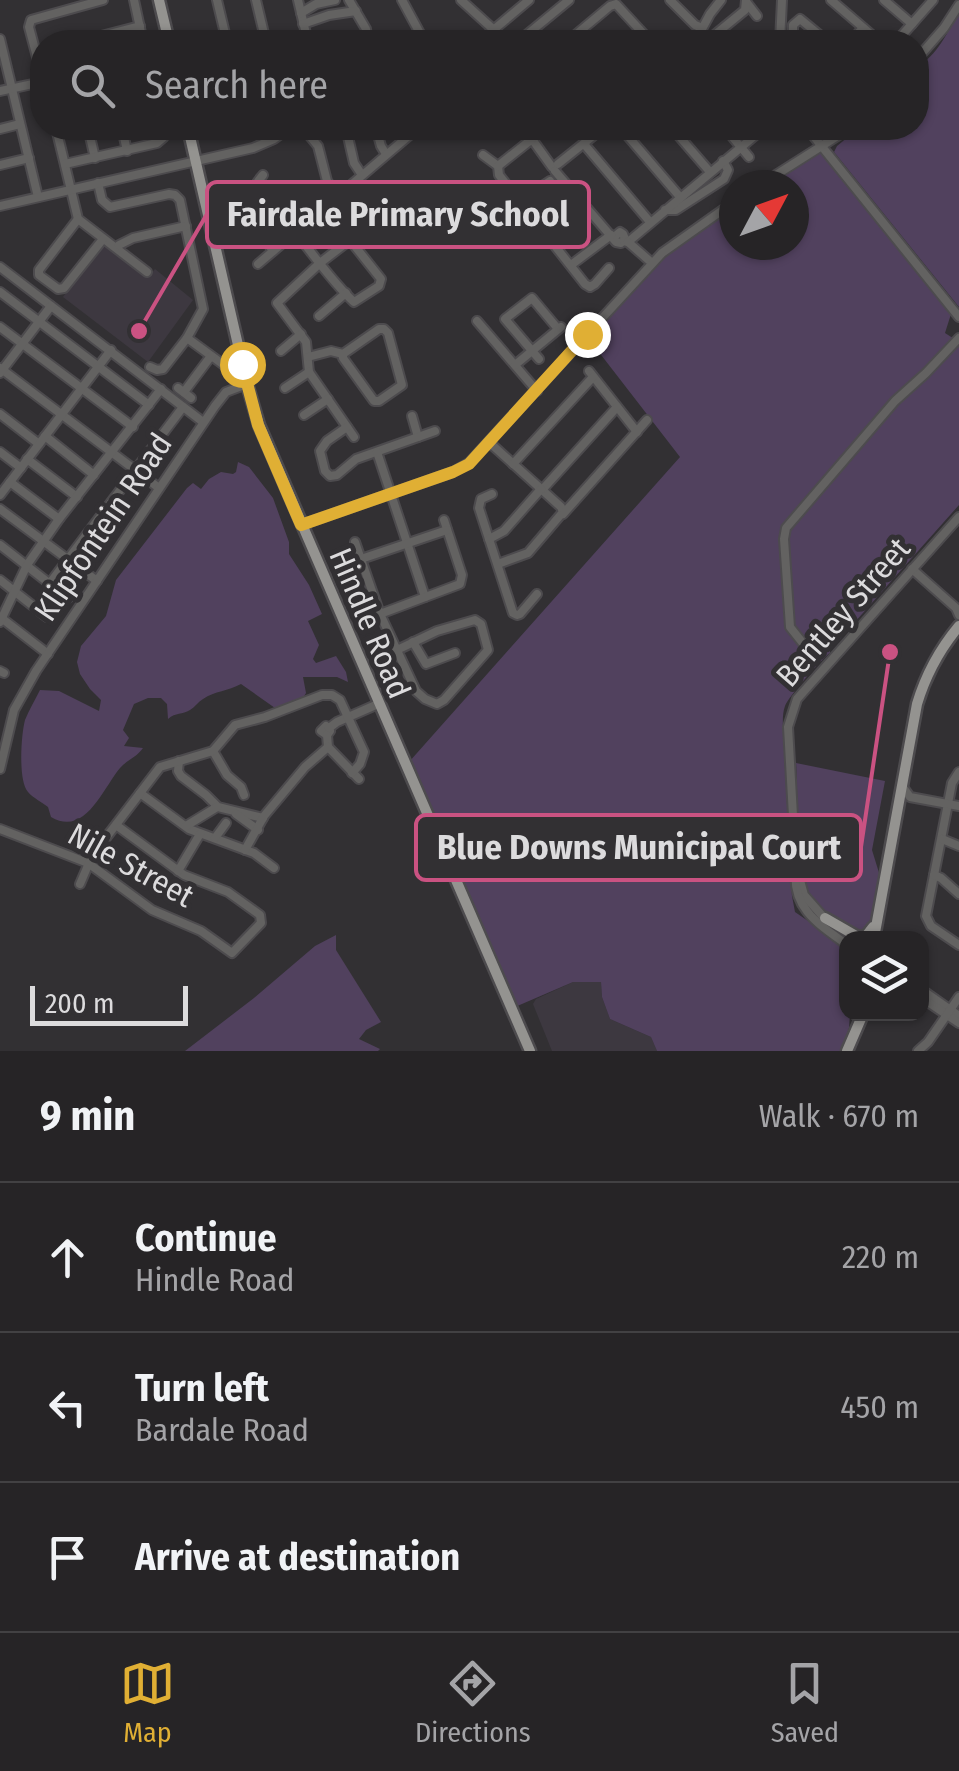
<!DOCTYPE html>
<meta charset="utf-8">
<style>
body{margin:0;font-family:"Fira Sans Condensed",sans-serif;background:#323032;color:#f1f3f6}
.controls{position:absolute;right:30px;bottom:30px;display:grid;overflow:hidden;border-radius:20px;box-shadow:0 2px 8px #0004}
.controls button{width:90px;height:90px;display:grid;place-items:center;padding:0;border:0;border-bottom:2px solid #424143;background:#262426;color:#f1f3f6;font:50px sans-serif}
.compass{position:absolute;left:719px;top:170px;width:90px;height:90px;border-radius:50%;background:#262426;box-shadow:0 2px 8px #0004;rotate:49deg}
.scale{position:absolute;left:30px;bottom:25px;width:158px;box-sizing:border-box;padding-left:10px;border:5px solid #dcdbdd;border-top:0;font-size:28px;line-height:35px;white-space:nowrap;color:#dcdbdd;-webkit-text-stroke:8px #323033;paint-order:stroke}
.stop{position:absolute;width:30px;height:30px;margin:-22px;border:8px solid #e0af34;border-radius:50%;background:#fff}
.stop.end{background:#e0af34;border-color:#fff;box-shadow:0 2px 10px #0008}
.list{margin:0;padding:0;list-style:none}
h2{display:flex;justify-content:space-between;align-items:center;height:130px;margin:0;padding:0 40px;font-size:42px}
h2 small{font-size:32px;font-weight:400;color:#a4a4a7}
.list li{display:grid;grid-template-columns:65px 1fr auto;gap:30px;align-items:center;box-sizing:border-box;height:150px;padding:0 40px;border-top:2px solid #424143}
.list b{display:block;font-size:38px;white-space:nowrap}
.list p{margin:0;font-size:32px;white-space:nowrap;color:#a4a4a7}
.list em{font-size:32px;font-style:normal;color:#a4a4a7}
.icon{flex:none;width:55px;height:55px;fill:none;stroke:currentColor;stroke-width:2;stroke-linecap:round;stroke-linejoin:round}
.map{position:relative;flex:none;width:959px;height:1051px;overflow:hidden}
.search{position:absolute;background:#262426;box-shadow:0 2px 8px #0004;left:30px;right:30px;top:30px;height:110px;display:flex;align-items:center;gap:25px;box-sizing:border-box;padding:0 35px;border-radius:40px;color:#a4a4a7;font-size:38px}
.sheet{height:580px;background:#262426}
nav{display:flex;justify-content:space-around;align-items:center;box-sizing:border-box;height:140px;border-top:2px solid #424143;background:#262426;font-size:28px;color:#a4a4a7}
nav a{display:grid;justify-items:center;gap:5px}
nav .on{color:#e0af34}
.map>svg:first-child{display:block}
</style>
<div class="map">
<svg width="959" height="1051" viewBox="0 0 959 1051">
<rect width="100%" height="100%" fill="#323033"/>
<g fill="#3d3840">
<polygon points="103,243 148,277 155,269 193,300 148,362 63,297"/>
<polygon points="601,981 602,997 610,1019 651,1037 657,1051 552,1051 533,1004 536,999 573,982"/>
</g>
<g fill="#51415e">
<path d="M 959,14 L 959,307 L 834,152 L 837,146 L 859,128 L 916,128 L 917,67 C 937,56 947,32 959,14 Z"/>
<path d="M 822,153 L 826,156 L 922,274 L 951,314 L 945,333 L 959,342 L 959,505 L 830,650 L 830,653 C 822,658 789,696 785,706 C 782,714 783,724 783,732 L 792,896 L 795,912 L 846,947 L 846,1014 L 850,1014 L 849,1028 L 841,1051 L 657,1051 L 651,1037 L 610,1019 L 602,997 L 601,982 L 573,982 L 515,1007 L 409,762 L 680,457 L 588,338 L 657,261 L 734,205 L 734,245 L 794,245 L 794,185 L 764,185 L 816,154 Z"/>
<path d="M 238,462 L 249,467 L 273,498 L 289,542 L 289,554 L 309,585 L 322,614 L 308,621 L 319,645 L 313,659 L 316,663 L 336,656 L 346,672 L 348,682 L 337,677 L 303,677 L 306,693 L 300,703 L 275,708 L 241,684 C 228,691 215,691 203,699 C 198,702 195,707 190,710 C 182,715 176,712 168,719 L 167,704 L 161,698 L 148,698 L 134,704 L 123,730 L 129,738 L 124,746 L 143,748 C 137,757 127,760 120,768 C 102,790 85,837 51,817 L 48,807 C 42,802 33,798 28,792 C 18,781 21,735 25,720 C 29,710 35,700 40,690 L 59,691 L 99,711 L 101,700 L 90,689 L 80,674 L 77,662 L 81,646 L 106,616 L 116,580 L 187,488 L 193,483 L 201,489 L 209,479 L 221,472 L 233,474 L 236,472 Z"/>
<path d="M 796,763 L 885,781 L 872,850 L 880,876 L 870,925 L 867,930 L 857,933 C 839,923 820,913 809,895 C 797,876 798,790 796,763 Z"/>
<polygon points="336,935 336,950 381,1022 366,1030 359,1039 380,1049 378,1051 185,1051 254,998 315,946"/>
</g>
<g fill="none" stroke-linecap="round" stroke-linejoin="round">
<g stroke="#4d4b4e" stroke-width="12">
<g id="minor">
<polyline points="134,0 143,42"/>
<polyline points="217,0 227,42"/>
<polyline points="256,0 266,42"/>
<polyline points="298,0 308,42"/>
<polyline points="349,0 366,29 368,42"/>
<polyline points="402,0 422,37 430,42"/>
<polyline points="461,0 494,30"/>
<polyline points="670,0 695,25 702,28"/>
<polyline points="831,0 880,42"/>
<polyline points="884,0 912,24"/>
<polyline points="747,3 757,16"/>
<polyline points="301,13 316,4 335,0"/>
<polyline points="303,24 329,15 356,11"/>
<polyline points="0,39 38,197"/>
<polyline points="78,42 140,26"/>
<polyline points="479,42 529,0"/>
<polyline points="518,42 569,0"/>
<polyline points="567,42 610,6 616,4 651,42"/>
<polyline points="695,42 710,14 721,0"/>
<polyline points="706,42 745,10 746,0"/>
<polyline points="780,42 782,0"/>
<polyline points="793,42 793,25 800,19 828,42"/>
<polyline points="850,42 863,28"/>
<polyline points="896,42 933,0"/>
<polyline points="916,60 944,28 959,5"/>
<polyline points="42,76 29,27 31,20 103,0"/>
<polyline points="0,91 42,82"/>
<polyline points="56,128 78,219 147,272"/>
<polyline points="88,128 95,158"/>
<polyline points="122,128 127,151"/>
<polyline points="303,128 318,146 327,181 338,196"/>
<polyline points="346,128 354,163 362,175"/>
<polyline points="376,128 381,146 386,154"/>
<polyline points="524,128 552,167"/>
<polyline points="621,128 680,197"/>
<polyline points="672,128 710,172"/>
<polyline points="725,128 749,157"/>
<polyline points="775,128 778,131"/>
<polyline points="807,128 959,317"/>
<polyline points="0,129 20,124"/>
<polyline points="584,144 650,222"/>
<polyline points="483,155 498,166 499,175 585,284 590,287 595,284 609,268"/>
<polyline points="65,164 157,143 164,137 163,128"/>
<polyline points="558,164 603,128"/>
<polyline points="0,165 29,158"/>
<polyline points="498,166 532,139"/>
<polyline points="555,171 616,242 621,243 625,239 623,234 620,232 614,237"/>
<path d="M 263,175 C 260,179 255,184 254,189 C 250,204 264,239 273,251"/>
<polyline points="98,183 102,200 110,207 169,194 175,195 180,200 203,309 187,338 163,369 157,370 150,367"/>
<polyline points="760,185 850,128"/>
<polyline points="520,201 550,181"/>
<polyline points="0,206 253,148 274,139 289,128"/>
<polyline points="665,210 676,210 724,179 728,170 723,161"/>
<polyline points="257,211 276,209 313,201 322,209"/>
<polyline points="78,219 39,270 39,275 58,289 64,288 103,239"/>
<path d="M 295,232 C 314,255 332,282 354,302 L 379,286 L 381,279 L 350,240 L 320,263 L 277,303 L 306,342 L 309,372 L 354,437"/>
<polyline points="547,235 585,205"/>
<polyline points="624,241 628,242 764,128"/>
<polyline points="628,242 652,263"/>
<polyline points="119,245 133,238 186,226"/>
<polyline points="258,264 418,128"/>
<polyline points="571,265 611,235"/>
<polyline points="0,267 203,422"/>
<polyline points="0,292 149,405"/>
<polyline points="319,316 346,293"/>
<polyline points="477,321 537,391"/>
<polyline points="0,327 133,427"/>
<polyline points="187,338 228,368"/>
<polyline points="281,351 301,334"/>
<polyline points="308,357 331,351 343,354 379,329 384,329 388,333 402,385 379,401 374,401 343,358 343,354"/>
<polyline points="539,359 505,319 532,298 558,329"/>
<polyline points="515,365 561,327"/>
<polyline points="0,368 159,488"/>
<polyline points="589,371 637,432"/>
<polyline points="0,373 51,306"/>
<polyline points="178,388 191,398"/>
<polyline points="285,388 309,372"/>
<polyline points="184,392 211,356"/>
<polyline points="0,414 39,444"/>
<polyline points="304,415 328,399"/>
<polyline points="412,416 418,437"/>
<polyline points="347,427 327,441 320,451 325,471 330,476 337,475 356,459 435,431"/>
<polyline points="45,436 94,475"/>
<polyline points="490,443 561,507 563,512 528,553 498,564"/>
<polyline points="0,452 21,468"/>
<polyline points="377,452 425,597"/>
<polyline points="27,459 77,497"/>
<polyline points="513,464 593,377"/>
<polyline points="10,482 59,519"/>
<polyline points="542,490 617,407"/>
<polyline points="492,494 481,499 479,508 513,613 517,615 520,614 537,594"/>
<polyline points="0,495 111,350"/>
<polyline points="0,509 97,581"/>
<polyline points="563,514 647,420"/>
<polyline points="301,525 453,472 469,463 662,253 734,202"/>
<polyline points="489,539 504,531 541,489"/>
<polyline points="355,542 380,614 460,584 462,575 444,520"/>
<polyline points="0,545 68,598"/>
<polyline points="361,559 447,530"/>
<polyline points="912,569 956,608 959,615"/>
<polyline points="0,580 47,617"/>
<polyline points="50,583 183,407"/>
<polyline points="380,614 416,691 425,699 437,704 444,700 488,650 481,624 475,620 437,631 397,650"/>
<polyline points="0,617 48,654"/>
<polyline points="0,622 27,565 59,519 161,389"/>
<polyline points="413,642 426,664 455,653"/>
<polyline points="813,656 790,627 784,539 786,528 895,401 926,373 959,338"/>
<polyline points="0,671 4,673"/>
<polygon points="326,726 330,731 327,735 321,731"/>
<polyline points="329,728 337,722 378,704"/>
<polyline points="327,735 328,747 359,779"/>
<polyline points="213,751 227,775 241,787 244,795"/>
<polyline points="179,761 178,771 181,776 206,795 218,807 263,818"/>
<polyline points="0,769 14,710 36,671 215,406 226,392 247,384"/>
<polyline points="959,772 952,783 926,916 931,926 959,945"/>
<polyline points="905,790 910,797 959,806"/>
<polyline points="140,793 189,829 254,853 274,868"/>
<polyline points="236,814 258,830"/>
<polyline points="186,826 217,807"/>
<polyline points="0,829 88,863 152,910 201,931 232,953 261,923 260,915 228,892 184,875 116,825"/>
<polyline points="215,838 226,823"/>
<polyline points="942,839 959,846"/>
<polyline points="245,850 264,816 305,767 328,747"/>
<polyline points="178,871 200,834"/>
<polyline points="798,873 804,895 826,920"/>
<polyline points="934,875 941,878 959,894"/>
<polyline points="80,884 92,856 160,767 213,751 235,725 265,717 322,695 332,695 340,700 364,752 360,764 352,773"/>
<path d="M 846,944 C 818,924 791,907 796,869 L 788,727 L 797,699 L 959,517"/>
<polyline points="922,990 959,1016"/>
<polyline points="922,998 959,1023"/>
<polyline points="918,1051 928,1042 959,997"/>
</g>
</g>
<g stroke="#4d4b4e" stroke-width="15">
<g id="major">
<polyline points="159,0 169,42"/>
<polyline points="188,128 247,384 259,425 530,1051"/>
<polyline points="825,918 858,937 866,936 873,927"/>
<path d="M 874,938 L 917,704 C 926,674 939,650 959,626"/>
<polyline points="847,1051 863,1014"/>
</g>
</g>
<use href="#minor" stroke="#636261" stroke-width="8"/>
<use href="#major" stroke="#949390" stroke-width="10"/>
</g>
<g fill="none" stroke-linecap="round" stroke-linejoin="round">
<polyline stroke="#e0af34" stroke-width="12" points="242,364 258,425 301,525 453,472 469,464 587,334"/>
</g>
<g text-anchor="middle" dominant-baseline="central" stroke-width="10" stroke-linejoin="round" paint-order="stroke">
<g font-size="32" fill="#dcdbdd" stroke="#323033">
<text transform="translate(103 527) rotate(-56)">Klipfontein Road</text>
<text transform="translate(843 612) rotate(-49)">Bentley Street</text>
<text transform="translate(370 623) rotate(67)">Hindle Road</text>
<text transform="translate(131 865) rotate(29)">Nile Street</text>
</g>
</g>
<path fill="none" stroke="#ca5282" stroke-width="4" d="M139 331L207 214M890 652L861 847"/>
<g fill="#ca5282" stroke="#323033" stroke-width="4">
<circle cx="139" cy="331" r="10"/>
<circle cx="890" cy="652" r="10"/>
</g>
<g fill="#323033" stroke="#ca5282" stroke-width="4">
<rect x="207" y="182" width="382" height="65" rx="10"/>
<rect x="416" y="815" width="445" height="65" rx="10"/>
</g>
<g font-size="35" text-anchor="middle" font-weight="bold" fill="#dcdbdd">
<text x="398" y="226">Fairdale Primary School</text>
<text x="639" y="859">Blue Downs Municipal Court</text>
</g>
</svg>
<div class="controls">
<button><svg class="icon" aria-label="layers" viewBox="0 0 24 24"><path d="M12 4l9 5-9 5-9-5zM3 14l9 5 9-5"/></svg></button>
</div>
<svg class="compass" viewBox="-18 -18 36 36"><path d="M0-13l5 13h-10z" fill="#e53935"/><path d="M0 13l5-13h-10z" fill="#a4a4a7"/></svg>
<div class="scale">200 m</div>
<div class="stop" style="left:242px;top:364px"></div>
<div class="stop end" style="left:587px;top:334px"></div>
<div class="search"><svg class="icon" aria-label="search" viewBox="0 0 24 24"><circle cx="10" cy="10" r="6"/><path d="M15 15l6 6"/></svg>Search here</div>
</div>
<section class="sheet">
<h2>9 min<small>Walk · 670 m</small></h2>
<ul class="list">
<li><svg class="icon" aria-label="ahead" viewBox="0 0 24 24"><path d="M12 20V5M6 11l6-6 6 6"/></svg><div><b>Continue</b><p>Hindle Road</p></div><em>220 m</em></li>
<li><svg class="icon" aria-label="left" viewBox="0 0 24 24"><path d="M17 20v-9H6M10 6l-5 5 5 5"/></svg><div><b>Turn left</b><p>Bardale Road</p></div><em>450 m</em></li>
<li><svg class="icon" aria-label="arrive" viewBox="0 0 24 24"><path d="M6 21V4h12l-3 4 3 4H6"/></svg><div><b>Arrive at destination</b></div></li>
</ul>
</section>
<nav>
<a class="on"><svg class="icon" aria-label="map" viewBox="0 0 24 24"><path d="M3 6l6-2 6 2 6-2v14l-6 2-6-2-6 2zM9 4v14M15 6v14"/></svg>Map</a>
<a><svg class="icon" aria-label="directions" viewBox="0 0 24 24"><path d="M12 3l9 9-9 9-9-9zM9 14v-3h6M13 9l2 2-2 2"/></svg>Directions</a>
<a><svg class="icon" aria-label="saved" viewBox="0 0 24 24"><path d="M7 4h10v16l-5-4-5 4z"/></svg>Saved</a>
</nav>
